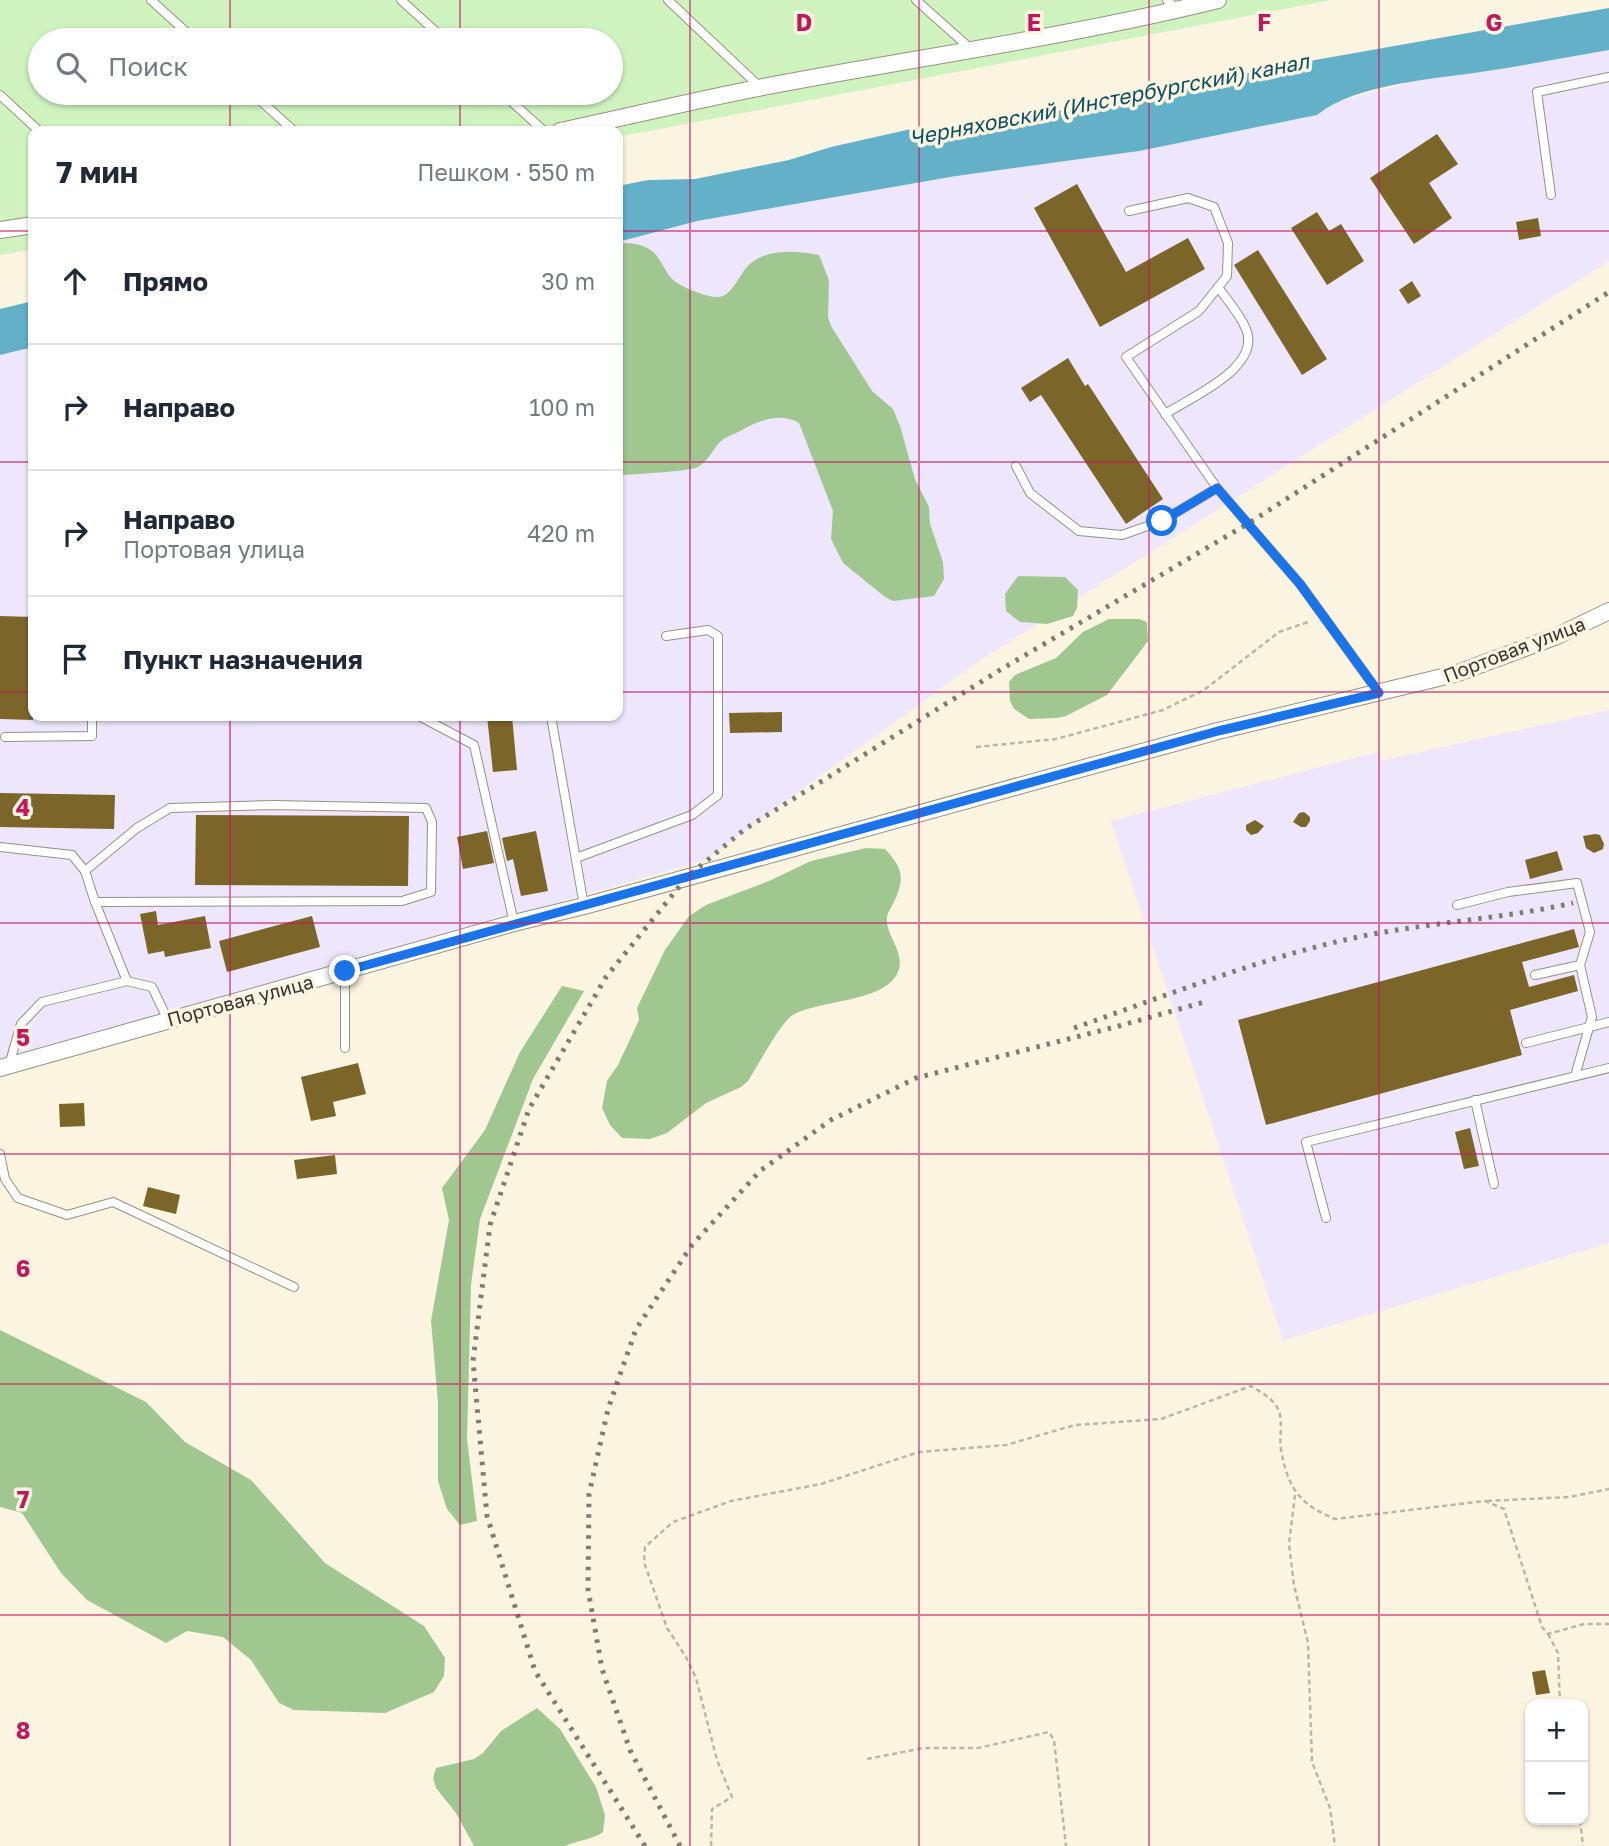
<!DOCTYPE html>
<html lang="ru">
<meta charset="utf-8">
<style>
body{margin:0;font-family:"Golos Text",sans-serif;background:#f2f2f3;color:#1f2937}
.controls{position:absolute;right:21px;bottom:21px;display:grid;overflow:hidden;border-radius:14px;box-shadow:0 2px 5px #0004}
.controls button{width:63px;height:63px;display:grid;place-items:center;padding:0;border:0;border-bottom:2px solid #e0e1e3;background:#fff;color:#1f2937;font:35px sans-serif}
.stop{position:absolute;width:21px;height:21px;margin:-16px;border:5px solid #1a73e8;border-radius:50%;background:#fff}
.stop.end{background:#1a73e8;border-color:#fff;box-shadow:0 2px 7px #0008}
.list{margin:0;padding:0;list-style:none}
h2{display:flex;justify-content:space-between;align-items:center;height:91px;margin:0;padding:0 28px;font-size:30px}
h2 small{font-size:23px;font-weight:400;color:#747a83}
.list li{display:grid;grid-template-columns:46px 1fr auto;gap:21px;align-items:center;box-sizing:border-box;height:126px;padding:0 28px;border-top:2px solid #e0e1e3}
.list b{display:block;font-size:26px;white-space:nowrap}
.list p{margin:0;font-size:23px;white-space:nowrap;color:#747a83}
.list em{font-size:23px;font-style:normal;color:#747a83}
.icon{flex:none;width:38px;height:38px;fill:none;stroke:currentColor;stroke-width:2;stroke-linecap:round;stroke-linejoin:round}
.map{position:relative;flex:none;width:1609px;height:1846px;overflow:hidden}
.search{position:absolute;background:#fff;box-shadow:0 2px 5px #0004;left:28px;top:28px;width:595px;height:77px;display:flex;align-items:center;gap:18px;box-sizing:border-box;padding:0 24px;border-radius:38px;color:#747a83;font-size:26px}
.panel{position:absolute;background:#fff;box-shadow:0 2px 5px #0004;left:28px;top:126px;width:595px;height:595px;border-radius:14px}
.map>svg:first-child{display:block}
</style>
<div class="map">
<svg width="1609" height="1846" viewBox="0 0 1609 1846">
<rect width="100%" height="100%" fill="#fbf4e1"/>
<g fill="#ede6fc">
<polygon points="1609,50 1609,261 976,663 705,860 0,1063 0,355 33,347 33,716 618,716 618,242 697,221 956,176 1139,151 1317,115 1331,103 1420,80 1486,71"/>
<polygon points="1609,710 1609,1243 1283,1340 1111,821 1378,752 1381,761"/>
</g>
<path fill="#cef3bf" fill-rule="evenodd" d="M 0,0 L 1331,0 L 618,137 L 618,131 L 33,131 L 33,249 L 0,255 ZM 40,40 L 611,40 L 611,93 L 40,93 Z"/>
<g fill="#a1c791">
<path d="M 618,243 C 629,243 639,243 649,249 C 660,255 664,271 672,279 C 679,286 708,298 718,297 C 733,297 740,271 751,263 C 770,248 797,251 819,255 L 829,280 L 828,317 L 831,326 L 872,391 L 893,409 L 900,426 L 915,479 L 929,507 L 930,524 L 943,562 L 944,579 L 934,596 L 893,601 L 885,597 L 843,563 L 831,539 L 833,511 L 799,423 C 779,411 756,422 738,432 C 732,435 723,438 719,443 C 712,451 708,461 698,467 C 693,471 628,475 618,475 Z"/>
<polygon points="1018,576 1065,577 1078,590 1077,608 1073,616 1047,624 1020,622 1006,611 1005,594"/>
<polygon points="1109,619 1139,619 1147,622 1148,641 1107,695 1066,716 1057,718 1029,719 1014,709 1010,701 1009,682 1015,675 1056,658 1083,632"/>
<path d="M 866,848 L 885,849 C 903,868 905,878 894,902 C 892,906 888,912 887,917 C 885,935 904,950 899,969 C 889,1005 809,999 789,1018 C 777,1030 758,1065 748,1081 L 741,1087 L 706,1103 L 667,1133 L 650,1139 L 622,1138 L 610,1125 L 602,1108 L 607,1081 L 618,1065 L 639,1020 L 637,1008 L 665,950 L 689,916 L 706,905 L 769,881 L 811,861 Z"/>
<polygon points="562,986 584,991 533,1079 480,1219 471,1285 467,1439 477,1521 460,1525 447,1509 438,1481 438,1402 431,1321 449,1220 442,1188 485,1130 520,1052"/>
<polygon points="0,1330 146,1402 185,1442 251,1480 325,1563 424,1626 445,1658 444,1676 434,1692 385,1713 294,1710 279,1703 251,1660 223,1637 187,1631 166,1643 87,1600 61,1573 22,1513 0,1507"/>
<path d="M 537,1708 L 560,1729 L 596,1787 L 605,1815 L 603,1832 C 592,1840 578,1840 565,1846 L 474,1846 L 456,1813 L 436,1788 L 433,1778 L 436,1768 L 474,1759 L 483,1753 L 501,1731 Z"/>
</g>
<g fill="#63b0c9">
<path d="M 1609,8 L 1609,50 C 1568,57 1528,65 1487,71 C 1437,79 1356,83 1317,115 L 1139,151 L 956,176 L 697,221 L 618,242 L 618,186 L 648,180 L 695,179 L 789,160 L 831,147 L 911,129 L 980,126 L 1315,60 Z"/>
<polygon points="33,301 33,347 0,355 0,309"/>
</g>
<g fill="#7c6528">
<polygon points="1437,134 1458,164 1429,183 1452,218 1414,244 1370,178"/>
<polygon points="1077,184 1126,272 1188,238 1205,269 1100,327 1034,208"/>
<polygon points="1317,212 1329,231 1341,224 1364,261 1327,285 1291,228"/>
<polygon points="1538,218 1541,236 1519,240 1516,222"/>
<polygon points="1258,250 1327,359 1302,375 1234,265"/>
<polygon points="1412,281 1421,296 1408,304 1399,290"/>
<polygon points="1068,358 1085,386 1088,384 1163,499 1126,524 1041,395 1030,402 1021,388"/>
<polygon points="0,616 33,617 33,720 0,719"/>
<polygon points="782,712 782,732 730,733 729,713"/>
<polygon points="487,716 512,716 517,770 493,772"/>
<polygon points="0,793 115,795 114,829 0,827"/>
<polygon points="1304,812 1310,817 1310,821 1306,827 1301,827 1293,822 1299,813"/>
<polygon points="196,815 409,816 408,886 195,885"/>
<polygon points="1255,820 1264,826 1258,833 1251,835 1246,830 1246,825"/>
<polygon points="487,831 494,863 463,869 457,837"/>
<polygon points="536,831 548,891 521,896 513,859 507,861 502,838"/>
<polygon points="1595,834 1600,835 1604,844 1603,849 1594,853 1586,848 1583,836"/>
<polygon points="1557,851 1563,870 1530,879 1525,860"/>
<polygon points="156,911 158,925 205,916 211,948 165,957 164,951 148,954 140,914"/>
<polygon points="312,916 320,947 227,972 219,941"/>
<polygon points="1574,929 1579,947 1522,962 1529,987 1574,975 1578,991 1510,1010 1522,1055 1266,1125 1238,1020"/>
<polygon points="358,1063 366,1094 333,1102 336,1116 311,1121 301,1077"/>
<polygon points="84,1103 85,1126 60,1127 59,1104"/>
<polygon points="1470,1128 1479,1166 1464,1169 1455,1132"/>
<polygon points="335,1155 337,1174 297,1179 294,1160"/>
<polygon points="148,1187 180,1195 176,1214 143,1206"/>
<polygon points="1545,1670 1550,1693 1536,1695 1532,1672"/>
</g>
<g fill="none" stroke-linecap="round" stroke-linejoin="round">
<g stroke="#989180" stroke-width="10">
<g id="lane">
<polyline points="151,0 195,40"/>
<polyline points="401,0 445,40"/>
<polyline points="668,0 761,88"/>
<polyline points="916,0 972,50"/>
<polyline points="1167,0 1178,10"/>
<polyline points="252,93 294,131"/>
<polyline points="502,93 544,131"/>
<polyline points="0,95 39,131"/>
<polyline points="1551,195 1537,92 1609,77"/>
<polyline points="1129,211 1188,198 1214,207 1228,243 1227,276 1199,311 1126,357 1217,488 1300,584 1379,693"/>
<path d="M 1165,414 C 1192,397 1262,367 1246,329 C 1240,314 1227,300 1218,287"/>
<polyline points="1016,466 1030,493 1079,531 1122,535 1162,521 1217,488"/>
<polyline points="419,716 474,745 514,923"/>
<polyline points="551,716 584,906"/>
<polyline points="5,737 92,736 92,716"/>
<polyline points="0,847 72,855 85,871 95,902 127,981"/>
<polyline points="576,858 692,815 718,795 718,636 708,630 666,636"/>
<polyline points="85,871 137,828 170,808 274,805 426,808 432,822 431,892 402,901 95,902"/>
<polyline points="1457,905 1508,892 1577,883 1590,932 1580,965 1592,1017 1575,1076"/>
<polyline points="345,971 345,1048"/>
<polyline points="1535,975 1580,965"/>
<polyline points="1526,1043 1609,1022"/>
<polyline points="9,1065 21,1024 42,1002 127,981 152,987 168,1020"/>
<polyline points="1475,1100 1494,1184"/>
<polyline points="0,1154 5,1179 18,1198 67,1215 113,1202 294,1287"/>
<polyline points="1326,1218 1306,1142 1609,1068"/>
</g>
</g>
<g stroke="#989180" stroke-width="18">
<g id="street">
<path d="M 560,131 C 627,117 695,100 763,87 C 914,58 1068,37 1218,0"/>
<polyline points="0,230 33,225"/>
<polyline points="0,1068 514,923 584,906 1218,731 1455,674 1557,636 1609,611"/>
</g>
</g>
<g stroke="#bbb5a6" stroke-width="2.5" stroke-dasharray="5 3.5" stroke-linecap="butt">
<polyline points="976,747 1056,739 1163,710 1204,690 1279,632 1311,621"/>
<polyline points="1295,1495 1289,1544 1294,1585 1308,1643 1312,1762 1330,1808 1335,1846"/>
<polyline points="1487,1501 1569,1497 1609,1489"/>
<polyline points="1548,1634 1558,1653 1560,1704"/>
<polyline points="867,1759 924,1748 978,1748 1049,1732 1054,1740 1066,1846"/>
<polyline points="1580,1820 1583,1846"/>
<path d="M 711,1846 L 712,1809 L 732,1797 L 717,1760 L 696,1678 L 686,1657 L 667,1628 L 644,1562 L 645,1547 L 673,1522 L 731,1501 L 821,1484 L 919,1452 L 1006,1445 L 1075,1425 L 1161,1419 L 1251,1386 C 1261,1392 1274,1399 1279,1411 C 1283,1423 1279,1438 1281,1450 C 1288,1488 1299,1504 1335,1519 L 1485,1501 L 1504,1509 L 1542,1627 L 1548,1634 L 1584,1624 L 1609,1624"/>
</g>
<use href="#lane" stroke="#fff" stroke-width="8"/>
<use href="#street" stroke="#fff" stroke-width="16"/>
<g stroke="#807c70" stroke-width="5" stroke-dasharray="3.5 7" stroke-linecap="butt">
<path d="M 1074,1028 C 1171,994 1267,955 1368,935 C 1436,922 1506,918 1573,903"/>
<polyline points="645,1846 535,1671 487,1516 473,1361 490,1225 529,1109 606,977 687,877 745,829 1000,670 1249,523 1609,292"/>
<polyline points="680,1846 630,1750 602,1669 588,1589 589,1494 608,1409 636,1329 692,1245 760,1171 831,1120 916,1078 1115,1027 1208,1001"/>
</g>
</g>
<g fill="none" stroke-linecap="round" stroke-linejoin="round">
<polyline stroke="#1a73e8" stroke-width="9" points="345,971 1218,731 1379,693 1300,584 1217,488 1162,521"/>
</g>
<path fill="none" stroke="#c2185b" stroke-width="2" stroke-opacity="0.55" d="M 230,0 L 230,40M 460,0 L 460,40M 690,0 L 690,1846M 919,0 L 919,1846M 1149,0 L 1149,1846M 1379,0 L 1379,1846M 230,93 L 230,131M 460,93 L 460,131M 0,231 L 33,231M 618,231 L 1609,231M 0,462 L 33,462M 618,462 L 1609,462M 0,692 L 33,692M 618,692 L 1609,692M 230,716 L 230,1846M 460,716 L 460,1846M 0,923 L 1609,923M 0,1154 L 1609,1154M 0,1384 L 1609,1384M 0,1615 L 1609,1615"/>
<g text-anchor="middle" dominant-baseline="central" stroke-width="7" stroke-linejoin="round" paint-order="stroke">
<g font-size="19" fill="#38352e" stroke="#fbf4e1">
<text transform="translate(1514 649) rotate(-21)">Портовая улица</text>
<text transform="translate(240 1000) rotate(-15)">Портовая улица</text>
</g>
<g font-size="21" font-style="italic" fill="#0a4f60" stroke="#fbf4e1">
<text transform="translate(1109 99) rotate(-11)">Черняховский (Инстербургский) канал</text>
</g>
</g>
<g font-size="23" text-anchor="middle" font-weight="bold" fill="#c2185b" stroke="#fbf4e1" stroke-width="7" stroke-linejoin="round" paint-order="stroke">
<text x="804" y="31">D</text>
<text x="1034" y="31">E</text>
<text x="1264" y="31">F</text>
<text x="1494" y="31">G</text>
<text x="23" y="816">4</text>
<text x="23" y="1046">5</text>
<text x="23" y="1277">6</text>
<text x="23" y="1508">7</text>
<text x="23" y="1739">8</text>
</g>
</svg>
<div class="controls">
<button>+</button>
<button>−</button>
</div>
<div class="stop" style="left:1162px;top:521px"></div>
<div class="stop end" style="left:345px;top:971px"></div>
<div class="search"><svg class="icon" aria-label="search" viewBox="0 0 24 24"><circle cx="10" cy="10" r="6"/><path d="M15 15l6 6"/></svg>Поиск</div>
<section class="panel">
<h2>7 мин<small>Пешком · 550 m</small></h2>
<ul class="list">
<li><svg class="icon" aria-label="ahead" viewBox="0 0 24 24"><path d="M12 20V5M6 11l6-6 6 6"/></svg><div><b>Прямо</b></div><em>30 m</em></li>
<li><svg class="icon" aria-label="right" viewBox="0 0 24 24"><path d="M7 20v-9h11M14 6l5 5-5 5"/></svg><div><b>Направо</b></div><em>100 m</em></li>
<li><svg class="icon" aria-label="right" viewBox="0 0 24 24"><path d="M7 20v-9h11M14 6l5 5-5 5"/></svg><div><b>Направо</b><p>Портовая улица</p></div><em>420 m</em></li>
<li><svg class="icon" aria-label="arrive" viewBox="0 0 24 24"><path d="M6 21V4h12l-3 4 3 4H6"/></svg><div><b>Пункт назначения</b></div></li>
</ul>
</section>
</div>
